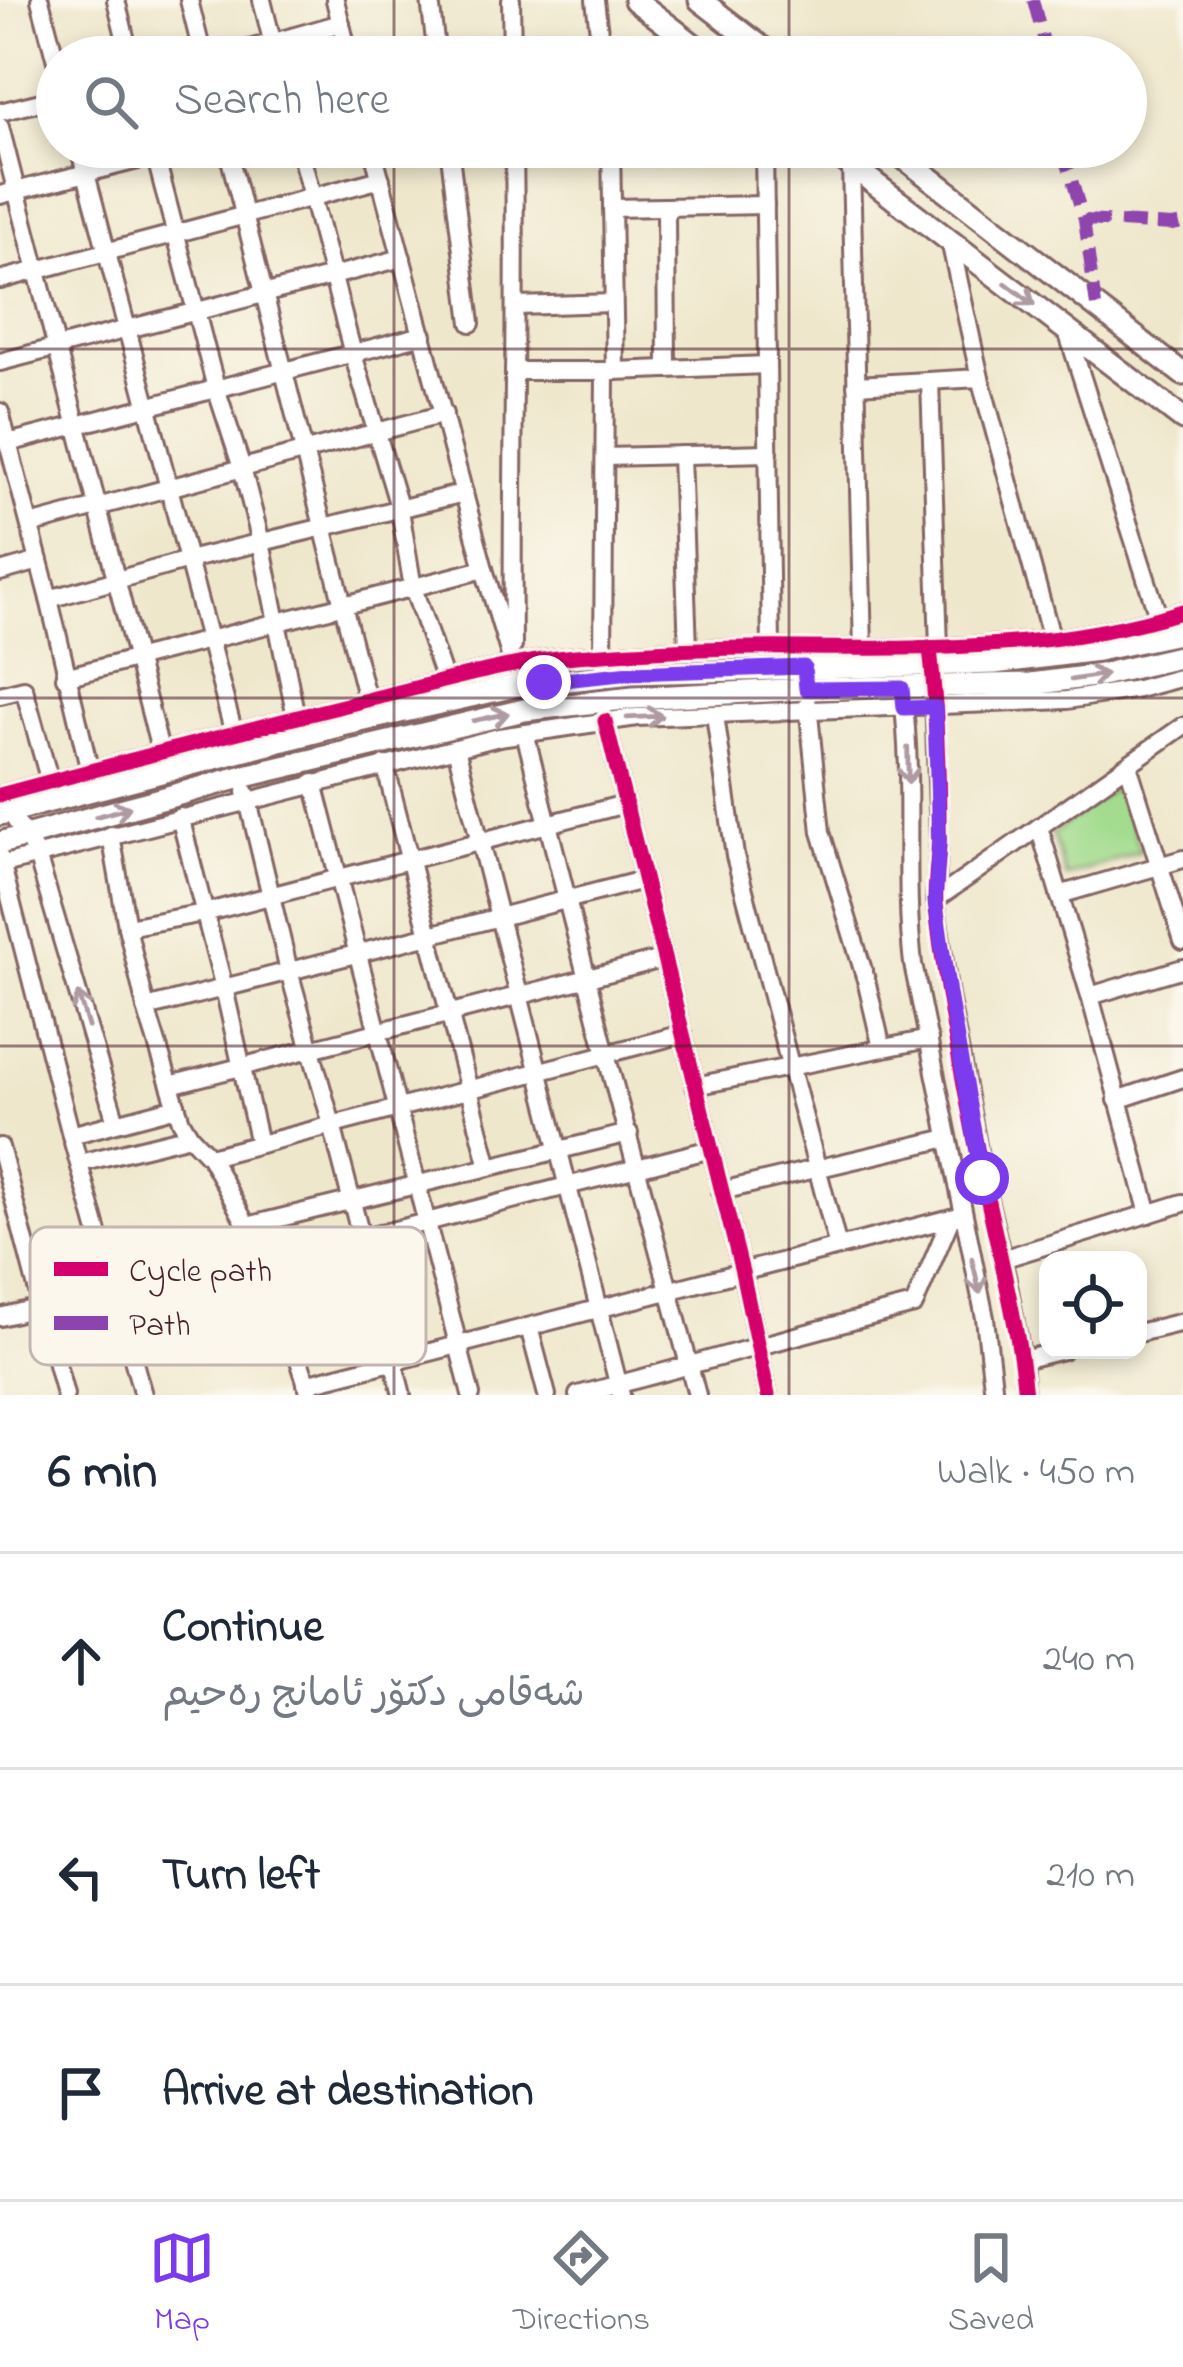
<!DOCTYPE html>
<meta charset="utf-8">
<style>
body{margin:0;font-family:"Indie Flower","Playpen Sans Arabic",sans-serif;background:#f2f2f3;color:#1f2937}
.controls{position:absolute;right:36px;bottom:36px;display:grid;overflow:hidden;border-radius:24px;box-shadow:0 6px 18px #0003}
.controls button{width:108px;height:108px;display:grid;place-items:center;padding:0;border:0;border-bottom:3px solid #e0e1e3;background:#fff;color:#1f2937;font:60px sans-serif}
.stop{position:absolute;width:36px;height:36px;margin:-27px;border:9px solid #7c3aed;border-radius:50%;background:#fff}
.stop.end{background:#7c3aed;border-color:#fff;box-shadow:0 3px 12px #0008}
.list{margin:0;padding:0;list-style:none}
h2{display:flex;justify-content:space-between;align-items:center;height:156px;margin:0;padding:0 48px;font-size:51px}
h2 small{font-size:39px;font-weight:400;color:#747a83}
.list li{display:grid;grid-template-columns:78px 1fr auto;gap:36px;align-items:center;box-sizing:border-box;height:216px;padding:0 48px;border-top:3px solid #e0e1e3}
.list b{display:block;font-size:45px;white-space:nowrap}
.list p{margin:0;font-size:39px;white-space:nowrap;color:#747a83}
.list em{font-size:39px;font-style:normal;color:#747a83}
.icon{flex:none;width:66px;height:66px;fill:none;stroke:currentColor;stroke-width:2;stroke-linecap:round;stroke-linejoin:round}
.map{position:relative;flex:none;width:1183px;height:1395px;overflow:hidden}
.search{position:absolute;background:#fff;box-shadow:0 6px 18px #0003;left:36px;right:36px;top:36px;height:132px;display:flex;align-items:center;gap:30px;box-sizing:border-box;padding:0 42px;border-radius:66px;color:#747a83;font-size:45px}
.sheet{height:804px;background:#fff}
nav{display:flex;justify-content:space-around;align-items:center;box-sizing:border-box;height:168px;border-top:3px solid #e0e1e3;background:#fff;font-size:33px;color:#747a83}
nav a{display:grid;justify-items:center;gap:6px}
nav .on{color:#7c3aed}
.map>svg:first-child{display:block}
</style>
<div class="map">
<svg width="1183" height="1395" viewBox="0 0 1183 1395">
<rect width="100%" height="100%" fill="#fbf7ec"/>
<filter id="ink" filterUnits="userSpaceOnUse"><feTurbulence type="fractalNoise" baseFrequency=".00833" numOctaves="2"/><feDisplacementMap in="SourceGraphic" scale="24" xChannelSelector="R" yChannelSelector="G"/><feConvolveMatrix kernelMatrix="1 2 1 2 8 2 1 2 1" color-interpolation-filters="sRGB"/></filter>
<filter id="wash" filterUnits="userSpaceOnUse"><feTurbulence type="fractalNoise" baseFrequency=".004" numOctaves="4" result="noise"/><feDisplacementMap in="SourceGraphic" scale="48" xChannelSelector="R" yChannelSelector="G"/><feGaussianBlur stdDeviation="2.7" result="paint"/><feColorMatrix in="noise" values="0 0 0 0 0 0 0 0 0 0 0 0 0 0 0 0 0 1.4 0 .05"/><feComposite in="paint" operator="in"/></filter>
<g filter="url(#wash)">
<rect width="100%" height="100%" fill="#efe7cc"/>
<polygon fill="#a3dc8e" stroke="#767e5c" stroke-width="3" points="1120,784 1140,852 1066,877 1052,834"/>
</g>
<g filter="url(#ink)">
<g fill="none" stroke-linecap="round" stroke-linejoin="round">
<g stroke="#846563" stroke-width="22">
<g id="minor">
<polyline points="40,0 57,65"/>
<polyline points="116,0 130,57"/>
<polyline points="189,0 203,57"/>
<polyline points="262,0 276,57"/>
<polyline points="335,0 349,57"/>
<polyline points="430,0 437,57"/>
<polyline points="511,0 512,57"/>
<polyline points="595,0 602,57"/>
<polyline points="221,57 341,23"/>
<polyline points="0,112 57,98"/>
<polyline points="0,127 161,754"/>
<polyline points="79,147 234,734"/>
<polyline points="153,147 216,388 242,468 261,542 296,717"/>
<polyline points="227,147 367,700"/>
<polyline points="299,147 353,354 400,510 413,588 445,681"/>
<polyline points="372,147 484,569 513,665"/>
<polyline points="449,147 471,323"/>
<polyline points="611,147 615,371"/>
<polyline points="764,147 771,648"/>
<polyline points="851,165 863,650"/>
<polyline points="0,195 189,147"/>
<polyline points="666,207 667,369"/>
<polyline points="612,208 765,205"/>
<polyline points="950,241 980,378 1052,640"/>
<polyline points="0,280 381,179"/>
<polyline points="517,306 613,303"/>
<polyline points="1067,331 1159,619"/>
<polyline points="0,362 402,258"/>
<polyline points="514,371 615,371 767,365"/>
<polyline points="930,381 939,648"/>
<polyline points="856,385 980,378"/>
<polyline points="0,412 49,599 90,772"/>
<polyline points="8,443 423,335"/>
<polyline points="681,455 688,649"/>
<polyline points="605,457 769,453"/>
<polyline points="30,525 444,414"/>
<polyline points="0,572 39,561"/>
<polyline points="49,599 188,560 464,493"/>
<path d="M 513,646 C 511,479 517,313 514,147"/>
<polyline points="603,662 605,371"/>
<polyline points="65,677 484,569"/>
<polyline points="0,695 24,689 50,782"/>
<polyline points="934,696 939,841 935,900 949,995 983,1177 1008,1284 1022,1360 1025,1395"/>
<path d="M 903,698 C 914,786 903,876 913,964 L 985,1318 L 994,1395"/>
<polyline points="808,704 821,832 866,980 882,1048"/>
<polyline points="715,715 735,856 838,1247"/>
<polyline points="605,721 742,1272 768,1395"/>
<polyline points="525,733 606,1054 697,1395"/>
<polyline points="456,748 621,1395"/>
<polyline points="385,765 489,1167"/>
<polyline points="1128,765 1183,941"/>
<polyline points="314,783 471,1395"/>
<polyline points="246,792 289,971 332,1125 402,1395"/>
<path d="M 0,795 C 123,762 247,729 371,699 C 439,683 506,662 576,656 C 651,650 728,647 804,648 C 931,649 1060,650 1183,611"/>
<polyline points="4,802 37,855 116,1122"/>
<polyline points="180,817 224,988 259,1144"/>
<polyline points="111,835 127,927 146,1008 181,1121 190,1136 210,1157 247,1226 295,1348 310,1394"/>
<polyline points="0,858 71,1135 143,1395"/>
<polyline points="0,865 499,737 637,717 1067,700 1138,689 1183,677"/>
<polyline points="1059,895 1183,859"/>
<polyline points="935,900 1039,827"/>
<polyline points="127,927 204,913 625,804"/>
<polyline points="1090,996 1183,968"/>
<polyline points="146,1008 643,880"/>
<polyline points="170,1085 662,959"/>
<polyline points="695,1086 929,1039"/>
<polyline points="1117,1100 1183,1078"/>
<polyline points="71,1135 177,1107"/>
<polyline points="0,1147 65,1395"/>
<polyline points="210,1157 683,1034"/>
<polyline points="80,1163 190,1136"/>
<polyline points="721,1191 948,1138"/>
<polyline points="1149,1214 1090,996 1039,827 1183,726"/>
<polyline points="247,1226 629,1133"/>
<polyline points="360,1239 711,1149"/>
<polyline points="1002,1259 1183,1203"/>
<polyline points="0,1317 114,1289"/>
<polyline points="529,1327 547,1395"/>
<polyline points="1138,1333 1183,1322"/>
<polyline points="1022,1360 1063,1350"/>
<polyline points="306,1384 963,1215"/>
<path d="M 578,1395 C 690,1366 802,1333 914,1305 L 951,1218"/>
</g>
</g>
<g stroke="#846563" stroke-width="27">
<g id="major">
<polyline points="635,0 709,57"/>
<polyline points="700,0 774,57"/>
<polyline points="827,147 1183,419"/>
<polyline points="890,147 1183,374"/>
<polyline points="0,814 338,726 515,686 631,673 994,663 1098,650 1183,632"/>
<polyline points="0,843 241,777 524,710 633,698 806,689 1031,684 1101,675 1183,656"/>
</g>
</g>
<use href="#minor" stroke="#fff" stroke-width="16"/>
<use href="#major" stroke="#fff" stroke-width="21"/>
<g stroke="#8e44ad" stroke-width="12" stroke-dasharray="24 12" stroke-linecap="butt">
<polyline points="1033,0 1048,57"/>
<polyline points="1062,147 1084,220 1096,306"/>
<polyline points="1084,220 1172,225 1183,223"/>
</g>
<g stroke="#fbf7ec" stroke-width="22">
<g id="cycleway">
<path d="M 930,649 C 937,709 939,781 939,842 C 938,863 934,885 936,906 C 946,997 964,1089 983,1178 C 998,1251 1018,1321 1025,1395"/>
<polyline points="605,721 742,1272 768,1395"/>
<path d="M 0,795 C 123,762 247,729 371,699 C 439,683 506,662 576,656 C 651,650 728,647 804,648 C 931,649 1060,650 1183,611"/>
</g>
</g>
<use href="#cycleway" stroke="#d6006c" stroke-width="15"/>
</g>
<defs><path id="oneway-shaft" d="M-6 0H5M1.5-3L5.5 0L1.5 3" fill="none" stroke-width="1.6" stroke-linecap="round" stroke-linejoin="round" transform="scale(3)"/></defs>
<g stroke="#ae9aa0">
<use href="#oneway-shaft" transform="translate(1020 294) rotate(37)"/>
<use href="#oneway-shaft" transform="translate(1089 677) rotate(-9)"/>
<use href="#oneway-shaft" transform="translate(491 717) rotate(-12)"/>
<use href="#oneway-shaft" transform="translate(645 717) rotate(-3)"/>
<use href="#oneway-shaft" transform="translate(908 766) rotate(89)"/>
<use href="#oneway-shaft" transform="translate(113 812) rotate(-15)"/>
<use href="#oneway-shaft" transform="translate(83 1010) rotate(-107)"/>
<use href="#oneway-shaft" transform="translate(976 1276) rotate(77)"/>
</g>
</g>
<g fill="none" stroke-linecap="round" stroke-linejoin="round" filter="url(#ink)">
<polyline stroke="#7c3aed" stroke-width="15" points="544,682 631,673 804,667 806,689 902,688 904,708 935,707 939,841 935,900 949,995 982,1178"/>
</g>
<path fill="none" stroke="#4a1f2b" stroke-width="3" stroke-opacity="0.55" d="M 394,0 L 394,57M 789,0 L 789,57M 394,147 L 394,1395M 789,147 L 789,1395M 0,349 L 1183,349M 0,698 L 1183,698M 0,1046 L 1183,1046"/>
<rect x="30" y="1227" width="396" height="138" rx="18" fill="#fbf7ec" stroke="#c6b6b2" stroke-width="3"/>
<rect x="54" y="1262" width="54" height="14" fill="#d6006c"/>
<rect x="54" y="1316" width="54" height="14" fill="#8e44ad"/>
<g font-size="33" fill="#4a1f2b">
<text x="129" y="1281">Cycle path</text>
<text x="129" y="1335">Path</text>
</g>
</svg>
<div class="controls">
<button><svg class="icon" aria-label="locate" viewBox="0 0 24 24"><circle cx="12" cy="12" r="6"/><path d="M12 2v4M12 18v4M2 12h4M18 12h4"/></svg></button>
</div>
<div class="stop" style="left:982px;top:1178px"></div>
<div class="stop end" style="left:544px;top:682px"></div>
<div class="search"><svg class="icon" aria-label="search" viewBox="0 0 24 24"><circle cx="10" cy="10" r="6"/><path d="M15 15l6 6"/></svg>Search here</div>
</div>
<section class="sheet">
<h2>6 min<small>Walk · 450 m</small></h2>
<ul class="list">
<li><svg class="icon" aria-label="ahead" viewBox="0 0 24 24"><path d="M12 20V5M6 11l6-6 6 6"/></svg><div><b>Continue</b><p>شەقامی دکتۆر ئامانج رەحیم</p></div><em>240 m</em></li>
<li><svg class="icon" aria-label="left" viewBox="0 0 24 24"><path d="M17 20v-9H6M10 6l-5 5 5 5"/></svg><div><b>Turn left</b></div><em>210 m</em></li>
<li><svg class="icon" aria-label="arrive" viewBox="0 0 24 24"><path d="M6 21V4h12l-3 4 3 4H6"/></svg><div><b>Arrive at destination</b></div></li>
</ul>
</section>
<nav>
<a class="on"><svg class="icon" aria-label="map" viewBox="0 0 24 24"><path d="M3 6l6-2 6 2 6-2v14l-6 2-6-2-6 2zM9 4v14M15 6v14"/></svg>Map</a>
<a><svg class="icon" aria-label="directions" viewBox="0 0 24 24"><path d="M12 3l9 9-9 9-9-9zM9 14v-3h6M13 9l2 2-2 2"/></svg>Directions</a>
<a><svg class="icon" aria-label="saved" viewBox="0 0 24 24"><path d="M7 4h10v16l-5-4-5 4z"/></svg>Saved</a>
</nav>
